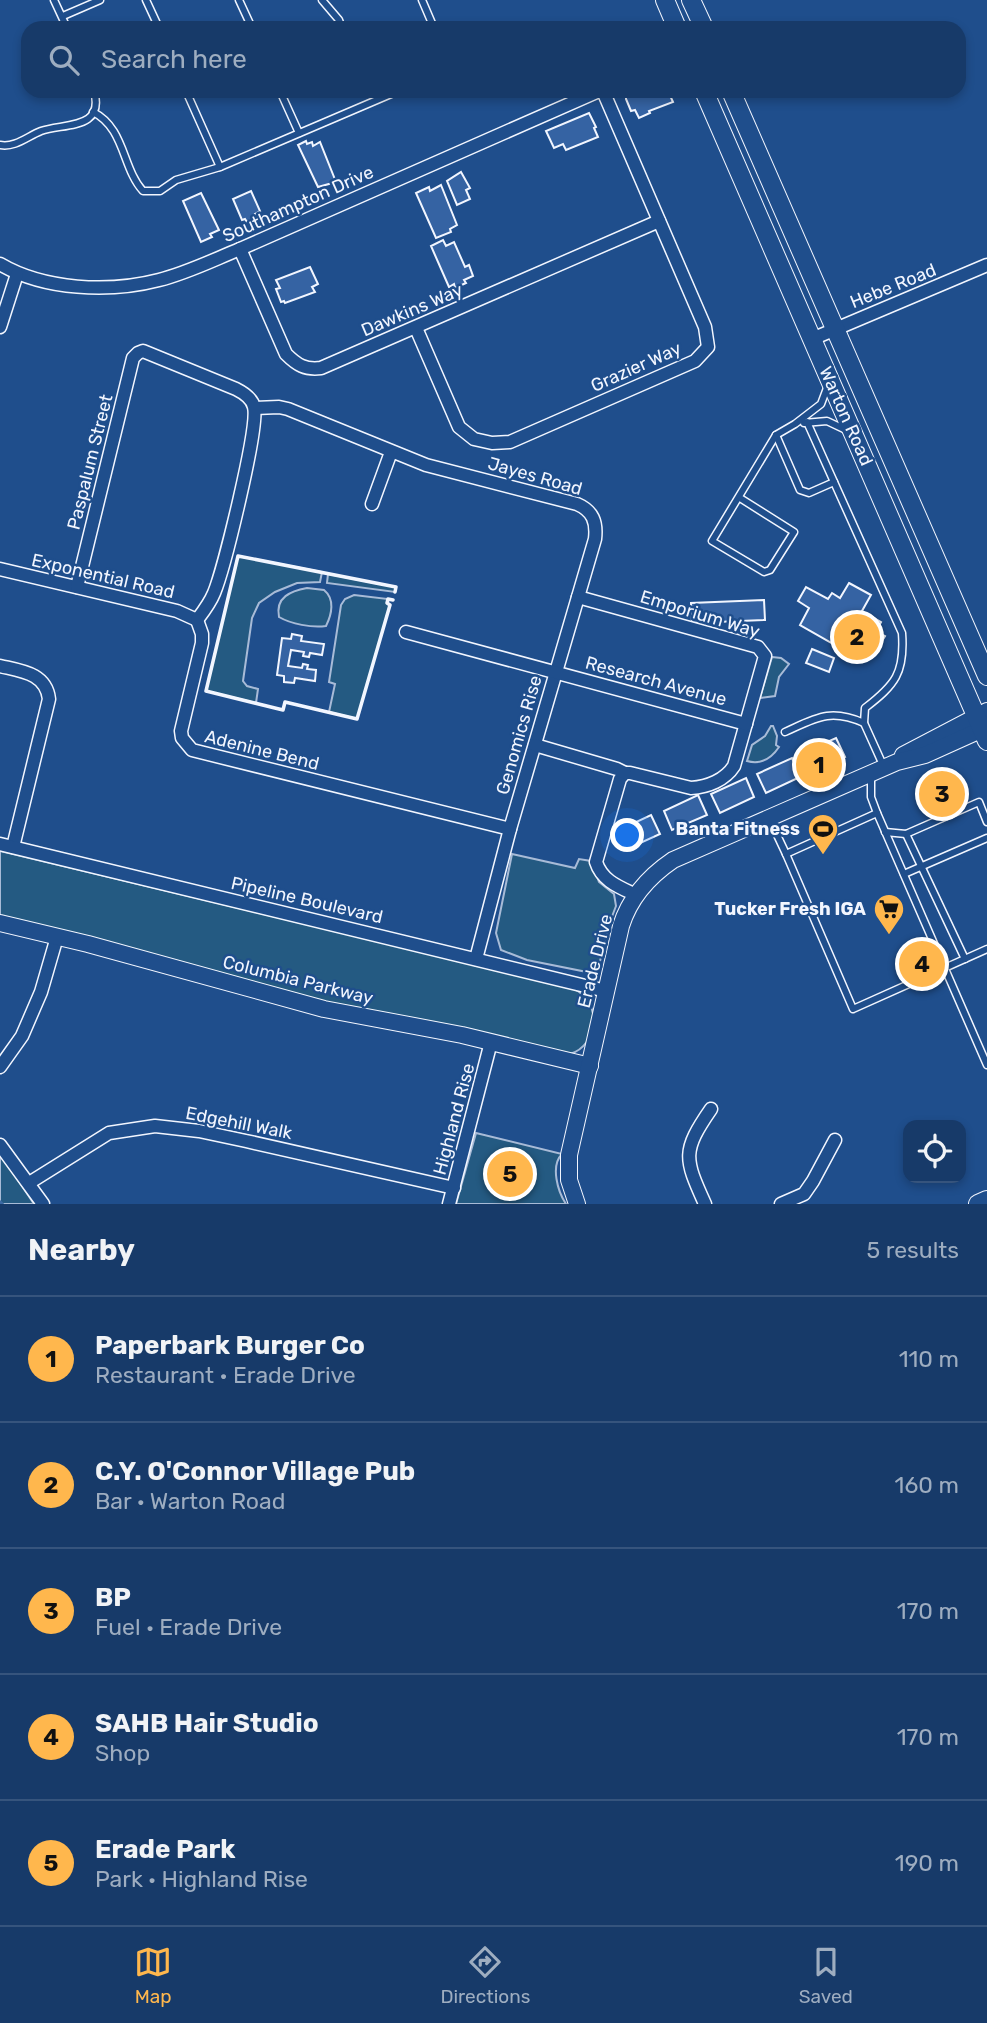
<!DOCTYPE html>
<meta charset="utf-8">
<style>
body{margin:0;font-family:Rubik,sans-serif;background:#244571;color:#f1f3f6}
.controls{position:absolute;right:21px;bottom:21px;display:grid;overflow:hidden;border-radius:14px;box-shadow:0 4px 10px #0003}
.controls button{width:63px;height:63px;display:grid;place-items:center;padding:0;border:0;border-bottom:2px solid #36547d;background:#173a69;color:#f1f3f6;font:35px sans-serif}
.you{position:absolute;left:628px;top:836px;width:24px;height:24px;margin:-18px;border:5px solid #fff;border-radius:50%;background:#1a73e8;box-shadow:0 0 0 10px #1a73e833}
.badge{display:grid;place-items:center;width:46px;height:46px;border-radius:50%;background:#ffb74d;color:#111;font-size:23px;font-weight:700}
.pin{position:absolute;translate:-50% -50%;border:4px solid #fff;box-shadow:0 2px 7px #0006}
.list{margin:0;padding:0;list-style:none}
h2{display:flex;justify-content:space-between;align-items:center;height:91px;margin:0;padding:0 28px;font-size:30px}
h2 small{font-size:23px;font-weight:400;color:#9eadc0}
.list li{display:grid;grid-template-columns:46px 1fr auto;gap:21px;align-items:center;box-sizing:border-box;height:126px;padding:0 28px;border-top:2px solid #36547d}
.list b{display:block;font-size:26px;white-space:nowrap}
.list p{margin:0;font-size:23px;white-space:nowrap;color:#9eadc0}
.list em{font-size:23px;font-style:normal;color:#9eadc0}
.icon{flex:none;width:38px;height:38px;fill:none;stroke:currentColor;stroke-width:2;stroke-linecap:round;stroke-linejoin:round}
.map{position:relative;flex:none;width:987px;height:1204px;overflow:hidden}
.search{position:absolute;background:#173a69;box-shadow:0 4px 10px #0003;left:21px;right:21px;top:21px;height:77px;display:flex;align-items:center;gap:18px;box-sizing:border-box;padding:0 24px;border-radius:21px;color:#9eadc0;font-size:26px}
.sheet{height:721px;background:#173a69}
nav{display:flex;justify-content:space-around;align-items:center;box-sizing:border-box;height:98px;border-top:2px solid #36547d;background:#173a69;font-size:19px;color:#9eadc0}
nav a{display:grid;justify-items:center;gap:4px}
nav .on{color:#ffb74d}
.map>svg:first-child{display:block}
</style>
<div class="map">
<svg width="987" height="1204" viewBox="0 0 987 1204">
<rect width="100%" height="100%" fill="#1f4e8c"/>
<g fill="#245a82" stroke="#a8bbd7" stroke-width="2">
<polygon points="238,556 322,572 320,582 297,583 275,592 259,603 252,618 243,681 247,686 258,689 256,703 206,691"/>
<polygon points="328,574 396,587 395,592 327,583"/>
<path d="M 307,588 L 324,590 C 335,599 332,614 326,626 C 312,628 291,624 279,617 C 275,597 291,591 307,588 Z"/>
<polygon points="354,595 388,599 387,603 390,605 357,719 329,712 335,684 329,682 341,605 345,599"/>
<polygon points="772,657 781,658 789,664 779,677 775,696 760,698"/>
<path d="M 771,726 L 773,726 L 777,736 L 776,745 L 779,747 C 771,759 761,765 747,761 L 752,745 L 765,736 Z"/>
<path d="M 0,851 L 572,988 C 603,1001 599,1045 570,1054 L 316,1001 L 0,916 Z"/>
<polygon points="512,854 575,868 579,859 591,861 599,882 614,894 616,906 608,927 597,974 527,960 501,950 496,933"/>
<path d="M 476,1133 L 562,1154 C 550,1166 558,1192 566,1204 L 456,1204 Z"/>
<polygon points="0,1153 34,1204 0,1204"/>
</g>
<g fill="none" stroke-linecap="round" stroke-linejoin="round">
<polyline stroke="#3b69a3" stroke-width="3.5" points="0,1202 2,1204"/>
</g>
<g fill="#3563a3" stroke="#f2f6ff" stroke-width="2">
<polygon points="633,91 668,91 673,102 649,111 650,113 639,118 635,110 631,111 626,99 626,94"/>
<polygon points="589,113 596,127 594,128 598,137 566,150 563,144 554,148 546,131"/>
<polygon points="306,141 307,144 312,142 313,146 320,142 336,182 318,187 298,145"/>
<polygon points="461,172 470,188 466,190 470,199 457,205 447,181"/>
<polygon points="441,185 457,225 450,229 451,232 436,238 416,193 429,187 430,191"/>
<polygon points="251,191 260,211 255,214 256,218 247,222 245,219 242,220 233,199"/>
<polygon points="201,193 219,230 210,234 212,237 201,242 183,201"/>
<polygon points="443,240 446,246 454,242 465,267 469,265 473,276 464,280 466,283 455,288 454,284 449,287 431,246"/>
<polygon points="310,267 318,284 312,287 315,292 285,303 284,301 281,302 276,289 280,288 276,280"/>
<polygon points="849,583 871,595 862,611 881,622 876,631 885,636 873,656 862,650 858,658 800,625 809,608 798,601 806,587 828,599 832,593 840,598"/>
<polygon points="764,600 765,620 692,623 691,603"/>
<polygon points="292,634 302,636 301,641 324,644 322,655 310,653 309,657 303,656 304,652 291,650 288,666 302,668 303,664 308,665 307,669 316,670 315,681 295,678 294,683 284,682 284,676 277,675 282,638 291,639"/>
<polygon points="812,649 834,658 829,672 806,663"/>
<polygon points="836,738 845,757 811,772 802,753"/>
<polygon points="792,758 800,777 766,793 757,774"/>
<polygon points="746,778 754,797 720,813 711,794"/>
<polygon points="698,795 707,815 672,830 664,811"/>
<polygon points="651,815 660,834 625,850 617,831"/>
</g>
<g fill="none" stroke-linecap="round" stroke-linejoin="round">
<g stroke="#f2f6ff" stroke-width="9">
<g id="lane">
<polyline points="54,0 67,28"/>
<polyline points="146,0 159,28"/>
<polyline points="239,0 252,28"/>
<polyline points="322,0 339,20 342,28"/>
<polyline points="422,0 434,28"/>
<polyline points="63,16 100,0"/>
<polyline points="186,91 220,167"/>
<polyline points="280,91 299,133"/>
<path d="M 93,112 C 125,128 122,168 143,191 L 160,191 L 176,180 L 220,167 L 398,91"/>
<path d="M 0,145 C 15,148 28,136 41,131 C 64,123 105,130 94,91"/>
<path d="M 807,422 L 902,633 C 905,673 895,685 865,708 L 864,723 L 883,765"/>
<polyline points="804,423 827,421 846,430"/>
<polyline points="776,435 800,490 809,493 834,482"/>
<polyline points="740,498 794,532 770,570 764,572 712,541 776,435 795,424 821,404 827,388"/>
<path d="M 785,732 C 816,718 830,708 864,723"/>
<polyline points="871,775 871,797 877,813 987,1065"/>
<polyline points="770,820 786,854 877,813"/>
<polyline points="885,832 906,834 979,802 987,822"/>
<polyline points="906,834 965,959"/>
<polyline points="786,854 853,1009 987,949"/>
<polyline points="904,874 987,838"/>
</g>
</g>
<g stroke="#f2f6ff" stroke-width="15">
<g id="street">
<path d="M 240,249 L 286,354 C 297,365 305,370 321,368 L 659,221"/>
<path d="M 0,264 C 44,290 109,293 159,280 C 187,273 213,260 240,249 L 599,91"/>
<polyline points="0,327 17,274"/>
<polyline points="416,328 459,427 474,439 492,443 510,442 695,361 708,347 705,327 603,91"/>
<polyline points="812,339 987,265"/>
<path d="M 255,408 L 279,407 L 288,409 L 426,465 L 577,504 C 593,511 597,522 595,539 L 510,829 L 476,959"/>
<polyline points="372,504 391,452"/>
<polyline points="0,569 177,611 197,620"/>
<path d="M 77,587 L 133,358 L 138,353 L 143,351 L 236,389 C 244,393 252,398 254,407 C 259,427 224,569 214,593 C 210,603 203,612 197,620"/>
<path d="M 578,597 L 758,647 L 765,656 L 734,766 C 725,780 708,787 691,788 L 630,773 L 625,773 L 620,779 L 596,862 C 602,881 619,887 636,895"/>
<polyline points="197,620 202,634 202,643 181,731 182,738 192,750 510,829"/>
<polyline points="406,632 746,724"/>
<path d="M 0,666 C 21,671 46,673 49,699 L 13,847"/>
<polyline points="535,745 617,769 625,773"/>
<polyline points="0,844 606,991"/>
<polyline points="0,1067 22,1036 41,992 57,937"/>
<polyline points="0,1145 43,1204"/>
<polyline points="29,1183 109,1133 155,1126 199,1131 246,1141 454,1188"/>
<polyline points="449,1204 491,1042"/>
<path d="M 705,1204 C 684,1158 682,1151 711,1109"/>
<polyline points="781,1204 804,1194 813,1181 835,1140"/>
</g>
</g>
<g stroke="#f2f6ff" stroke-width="18">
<g id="secondary">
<polyline points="903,755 987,711"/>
<polyline points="0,923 88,944 324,1009 462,1035 590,1066"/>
<path d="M 577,1204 L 569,1180 L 569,1155 L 621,926 C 630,897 648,877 673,860 L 897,762 L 925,755 L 987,727"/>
</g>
</g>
<g stroke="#f2f6ff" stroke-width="20">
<g id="primary">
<polyline points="665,0 677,28"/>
<polyline points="691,0 704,28"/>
<polyline points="704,91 987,741"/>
<polyline points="731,91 987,676"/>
<polyline points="978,1204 987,1200"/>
</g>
</g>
<use href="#lane" stroke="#1f4e8c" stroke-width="6"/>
<use href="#street" stroke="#1f4e8c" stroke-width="12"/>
<use href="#secondary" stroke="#1f4e8c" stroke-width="16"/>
<use href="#primary" stroke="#1f4e8c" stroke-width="18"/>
<polyline stroke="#f2f6ff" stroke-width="3.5" points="393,600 388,599 387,603 390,605 357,719 285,702 283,710 206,691 238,556 396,587 395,592"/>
</g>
<defs>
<g id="stadium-pin" transform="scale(1.575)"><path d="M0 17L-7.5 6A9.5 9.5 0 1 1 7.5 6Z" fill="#ffb74d" stroke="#1f4e8c"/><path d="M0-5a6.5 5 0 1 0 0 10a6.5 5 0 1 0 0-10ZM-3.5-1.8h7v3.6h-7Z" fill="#111"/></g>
<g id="supermarket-pin" transform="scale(1.575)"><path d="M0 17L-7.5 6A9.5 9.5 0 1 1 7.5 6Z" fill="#ffb74d" stroke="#1f4e8c"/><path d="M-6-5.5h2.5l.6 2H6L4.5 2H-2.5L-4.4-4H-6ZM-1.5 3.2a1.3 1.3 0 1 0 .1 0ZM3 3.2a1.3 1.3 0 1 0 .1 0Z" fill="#111"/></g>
</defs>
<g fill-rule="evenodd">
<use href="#stadium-pin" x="823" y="829"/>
<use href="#supermarket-pin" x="889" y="909"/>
</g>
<g text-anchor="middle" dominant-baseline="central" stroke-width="5" stroke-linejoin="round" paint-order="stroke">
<g font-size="18" fill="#f2f6ff" stroke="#1f4e8c">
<text transform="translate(298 204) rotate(-24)">Southampton Drive</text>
<text transform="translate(893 286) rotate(-22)">Hebe Road</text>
<text transform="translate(412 310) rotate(-23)">Dawkins Way</text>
<text transform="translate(636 367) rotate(-24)">Grazier Way</text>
<text transform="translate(846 416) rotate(66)">Warton Road</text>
<text transform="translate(90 462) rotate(-76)">Paspalum Street</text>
<text transform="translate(535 476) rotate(16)">Jayes Road</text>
<text transform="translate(103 576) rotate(13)">Exponential Road</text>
<text transform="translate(700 614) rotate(17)">Emporium Way</text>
<text transform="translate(656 681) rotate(15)">Research Avenue</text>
<text transform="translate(519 735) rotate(-74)">Genomics Rise</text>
<text transform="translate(262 750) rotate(14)">Adenine Bend</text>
<text transform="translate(307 900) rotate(13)">Pipeline Boulevard</text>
<text transform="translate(595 961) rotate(-76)">Erade Drive</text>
<text transform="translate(298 980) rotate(14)">Columbia Parkway</text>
<text transform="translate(454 1119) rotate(-75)">Highland Rise</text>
<text transform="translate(239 1123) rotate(11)">Edgehill Walk</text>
</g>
<g font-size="18" font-weight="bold" fill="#f2f6ff" stroke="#1f4e8c" text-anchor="end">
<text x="800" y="829">Banta Fitness</text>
<text x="866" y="909">Tucker Fresh IGA</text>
</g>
</g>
</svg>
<div class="controls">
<button><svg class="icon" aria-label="locate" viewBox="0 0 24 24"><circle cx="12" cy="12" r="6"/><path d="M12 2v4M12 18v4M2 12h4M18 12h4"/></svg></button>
</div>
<div class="you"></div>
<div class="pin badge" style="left:819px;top:765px">1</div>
<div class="pin badge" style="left:857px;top:637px">2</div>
<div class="pin badge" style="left:942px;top:794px">3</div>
<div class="pin badge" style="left:922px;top:964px">4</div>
<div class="pin badge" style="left:510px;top:1174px">5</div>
<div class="search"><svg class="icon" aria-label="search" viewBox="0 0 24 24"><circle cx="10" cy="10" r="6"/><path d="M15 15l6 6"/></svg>Search here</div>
</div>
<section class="sheet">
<h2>Nearby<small>5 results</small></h2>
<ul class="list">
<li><span class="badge">1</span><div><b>Paperbark Burger Co</b><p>Restaurant · Erade Drive</p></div><em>110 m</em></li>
<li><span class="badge">2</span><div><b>C.Y. O'Connor Village Pub</b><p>Bar · Warton Road</p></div><em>160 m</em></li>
<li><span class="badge">3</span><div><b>BP</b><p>Fuel · Erade Drive</p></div><em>170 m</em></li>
<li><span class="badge">4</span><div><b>SAHB Hair Studio</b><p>Shop</p></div><em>170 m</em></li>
<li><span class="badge">5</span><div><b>Erade Park</b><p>Park · Highland Rise</p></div><em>190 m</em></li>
</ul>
</section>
<nav>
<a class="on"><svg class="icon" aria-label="map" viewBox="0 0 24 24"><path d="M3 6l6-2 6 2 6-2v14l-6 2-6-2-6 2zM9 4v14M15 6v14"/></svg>Map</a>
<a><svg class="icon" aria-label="directions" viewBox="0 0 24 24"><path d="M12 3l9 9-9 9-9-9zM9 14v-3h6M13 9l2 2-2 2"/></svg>Directions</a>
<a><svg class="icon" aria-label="saved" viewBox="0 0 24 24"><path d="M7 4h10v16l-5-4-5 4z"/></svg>Saved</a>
</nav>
